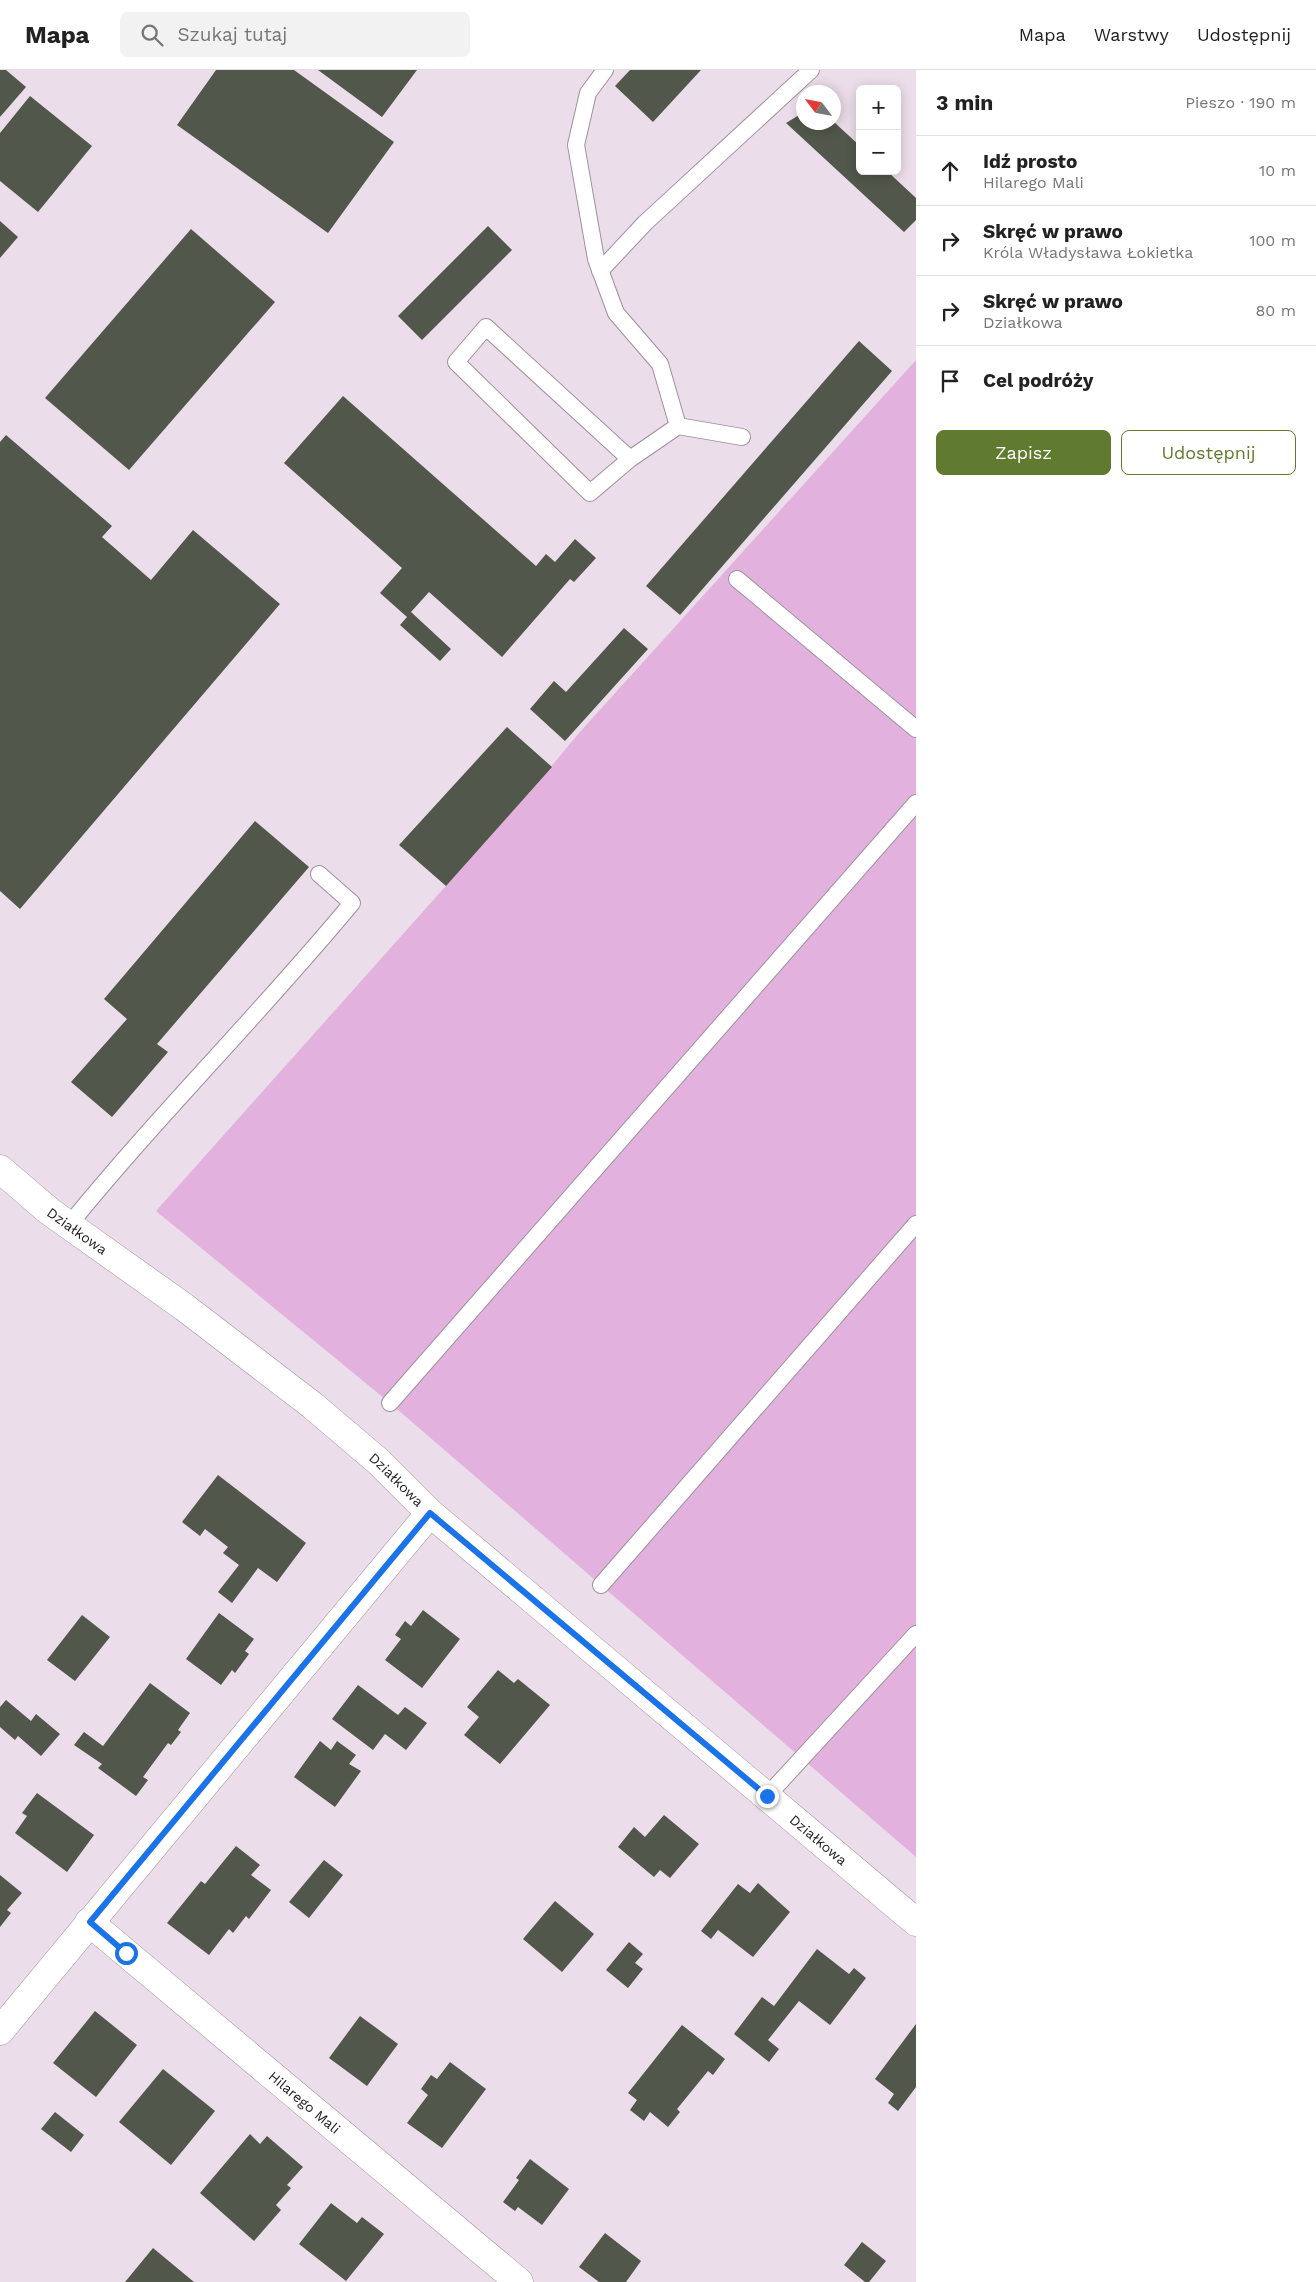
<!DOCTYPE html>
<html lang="pl">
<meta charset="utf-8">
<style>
body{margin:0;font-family:"Work Sans",sans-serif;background:#f2f2f2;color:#222}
.controls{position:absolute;right:15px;top:15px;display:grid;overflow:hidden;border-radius:8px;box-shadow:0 2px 12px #0003}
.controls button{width:45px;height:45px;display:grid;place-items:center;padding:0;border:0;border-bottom:1px solid #e0e0e0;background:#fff;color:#222;font:25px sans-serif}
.compass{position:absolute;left:796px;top:15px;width:45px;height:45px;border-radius:50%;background:#fff;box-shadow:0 2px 12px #0003;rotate:302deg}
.stop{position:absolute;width:15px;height:15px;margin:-11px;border:4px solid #1a73e8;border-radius:50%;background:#fff}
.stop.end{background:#1a73e8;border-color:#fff;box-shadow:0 1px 5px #0008}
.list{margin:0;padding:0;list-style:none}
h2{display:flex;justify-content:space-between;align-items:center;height:65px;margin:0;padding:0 20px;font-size:21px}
h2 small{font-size:16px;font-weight:400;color:#767676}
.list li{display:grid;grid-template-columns:32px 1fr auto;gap:15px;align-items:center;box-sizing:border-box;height:70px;padding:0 20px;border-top:1px solid #e0e0e0}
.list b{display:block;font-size:19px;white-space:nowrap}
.list p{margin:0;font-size:16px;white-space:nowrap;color:#767676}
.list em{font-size:16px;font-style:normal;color:#767676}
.actions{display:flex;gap:10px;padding:15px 20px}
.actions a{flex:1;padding:11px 0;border:1px solid #607b2f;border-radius:8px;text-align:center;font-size:18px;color:#607b2f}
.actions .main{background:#607b2f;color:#fff}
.icon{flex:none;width:28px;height:28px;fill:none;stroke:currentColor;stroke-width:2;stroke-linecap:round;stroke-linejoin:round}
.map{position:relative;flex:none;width:916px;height:2212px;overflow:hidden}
header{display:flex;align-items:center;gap:30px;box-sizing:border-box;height:70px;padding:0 25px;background:#fff;border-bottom:1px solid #e0e0e0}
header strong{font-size:24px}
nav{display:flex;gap:28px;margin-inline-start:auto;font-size:18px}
.search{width:350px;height:45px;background:#f2f2f2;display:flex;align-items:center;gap:12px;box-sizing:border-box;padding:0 18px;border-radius:8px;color:#767676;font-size:19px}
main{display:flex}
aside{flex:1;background:#fff}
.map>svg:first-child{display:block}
</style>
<header>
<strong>Mapa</strong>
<div class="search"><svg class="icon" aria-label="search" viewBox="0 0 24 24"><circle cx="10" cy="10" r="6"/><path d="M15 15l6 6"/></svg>Szukaj tutaj</div>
<nav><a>Mapa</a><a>Warstwy</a><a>Udostępnij</a></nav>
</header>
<main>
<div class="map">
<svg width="916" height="2212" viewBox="0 0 916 2212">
<rect width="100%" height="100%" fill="#ebdde9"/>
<polygon fill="#e3b1de" points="916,290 916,1787 390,1333 156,1141 535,716 579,663"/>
<g fill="#51574a">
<polygon points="0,0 6,0 26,17 0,47"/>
<polygon points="216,0 294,0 394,72 328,163 177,55"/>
<polygon points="318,0 417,0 382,47"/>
<polygon points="630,0 701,0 653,52 615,16"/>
<polygon points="30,26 92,76 38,142 0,111 0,63"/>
<polygon points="804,42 804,52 834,52 860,76 860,101 887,101 916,128 916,150 904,162 786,53"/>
<polygon points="0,151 18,167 0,188"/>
<polygon points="488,156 512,180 422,270 398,246"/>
<polygon points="191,159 275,232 129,400 45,328"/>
<polygon points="859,271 892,301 680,545 646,516"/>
<polygon points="343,326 536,496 546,484 555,492 575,469 596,488 574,512 570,509 502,587 429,522 411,542 451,579 440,591 400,555 407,547 380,523 402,498 284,393"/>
<polygon points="6,365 112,456 102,467 151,510 193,460 280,534 20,839 0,821 0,372"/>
<polygon points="624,558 648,579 565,671 530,639 554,611 566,622"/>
<polygon points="507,657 552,697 446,816 399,775"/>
<polygon points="255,751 309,797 157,974 168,982 112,1047 71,1012 127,949 104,929"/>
<polygon points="218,1405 306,1473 277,1512 258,1498 232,1533 218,1522 239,1495 223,1483 228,1477 205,1459 200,1466 182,1452"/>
<polygon points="423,1540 460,1569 422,1618 385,1590 401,1569 395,1565 405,1551 411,1556"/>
<polygon points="219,1543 254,1569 245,1581 249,1584 235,1603 232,1600 221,1615 186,1589"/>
<polygon points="82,1545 110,1567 75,1611 47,1590"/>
<polygon points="498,1600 514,1613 518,1609 550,1635 500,1694 464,1665 479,1647 467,1637"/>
<polygon points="150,1613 190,1643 178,1660 181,1662 171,1675 168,1673 143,1707 148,1710 136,1726 98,1698 102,1694 74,1675 84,1662 103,1676"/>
<polygon points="358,1615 398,1645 405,1637 427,1653 406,1680 385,1664 373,1680 332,1649"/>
<polygon points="6,1630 31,1651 36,1644 60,1664 41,1686 18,1666 15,1670 0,1657 0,1637"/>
<polygon points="320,1671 331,1680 337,1671 356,1685 349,1694 361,1701 335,1737 294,1707"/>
<polygon points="37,1723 94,1765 67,1802 15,1763 27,1746 22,1743"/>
<polygon points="664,1745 699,1774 670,1808 660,1800 654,1807 618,1777 634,1757 645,1767"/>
<polygon points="236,1776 260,1795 251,1805 271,1820 249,1849 246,1846 233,1863 229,1859 209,1885 167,1853 201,1811 205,1814"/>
<polygon points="324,1790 343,1805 309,1848 289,1832"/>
<polygon points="0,1805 22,1823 7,1840 11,1843 0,1857"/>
<polygon points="758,1813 790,1842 753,1887 718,1860 711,1869 701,1861 738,1814 750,1823"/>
<polygon points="555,1831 594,1864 562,1902 523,1869"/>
<polygon points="629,1872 643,1884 635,1893 643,1899 628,1918 606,1900"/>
<polygon points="817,1879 849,1904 854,1898 866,1908 830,1955 799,1931 768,1970 779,1979 769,1992 734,1964 762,1927 774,1936"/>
<polygon points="95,1941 137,1975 96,2027 53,1993"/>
<polygon points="360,1946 398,1974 367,2016 329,1988"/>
<polygon points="916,1954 916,2017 898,2041 888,2033 894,2024 875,2009"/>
<polygon points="682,1955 725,1989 713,2005 708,2001 677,2039 680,2042 668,2057 650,2042 644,2051 630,2040 637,2030 628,2023"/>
<polygon points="450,1992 486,2019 442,2078 407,2053 428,2025 421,2019 431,2005 437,2009"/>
<polygon points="163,1999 215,2041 171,2095 119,2052"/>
<polygon points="55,2042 84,2065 71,2082 41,2059"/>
<polygon points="250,2064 260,2074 267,2066 303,2097 287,2115 291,2118 276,2135 281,2140 254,2171 200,2123"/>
<polygon points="530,2089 569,2119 542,2155 518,2137 515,2141 503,2132 519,2110 516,2108"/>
<polygon points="331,2133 357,2153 362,2147 384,2164 346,2211 299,2174"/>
<polygon points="605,2163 641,2191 626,2212 599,2212 579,2197"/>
<polygon points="862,2172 886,2191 869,2212 865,2212 844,2195"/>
<polygon points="153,2178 194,2212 125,2212"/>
</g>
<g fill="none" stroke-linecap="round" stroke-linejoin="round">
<g stroke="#9e919c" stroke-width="18">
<g id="lane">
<polyline points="605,0 588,23 576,75 596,189 616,243 660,294 678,356 742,367"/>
<polyline points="600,201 645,153 811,0"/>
<polyline points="630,389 486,257 456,292 590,423 630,389 678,356"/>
<polyline points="737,509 916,659"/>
<path d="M 69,1155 C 159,1044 261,943 352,833 L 319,804"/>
<polyline points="390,1333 916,733"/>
<polyline points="601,1515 916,1154"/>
<polyline points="767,1726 916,1564"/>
</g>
</g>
<g stroke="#9e919c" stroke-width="29">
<g id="street">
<path id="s1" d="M 0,1099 L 49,1141 L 184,1237 L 312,1335 L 379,1392 L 430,1443 L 916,1852"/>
<path id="s2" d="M 89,1852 L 519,2212"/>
<polyline points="0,1961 430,1443"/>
</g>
</g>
<use href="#lane" stroke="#fff" stroke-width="16"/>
<use href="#street" stroke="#fff" stroke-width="28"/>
</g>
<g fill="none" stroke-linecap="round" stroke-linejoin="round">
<polyline stroke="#1a73e8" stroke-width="6" points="126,1883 90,1852 430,1443 767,1726"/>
</g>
<g text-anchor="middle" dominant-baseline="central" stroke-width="5" stroke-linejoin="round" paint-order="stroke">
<g font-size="14" fill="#252024" stroke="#f8ebf7">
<text stroke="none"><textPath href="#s1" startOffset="99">Działkowa</textPath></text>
<text stroke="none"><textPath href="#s1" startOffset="504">Działkowa</textPath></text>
<text stroke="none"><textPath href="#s1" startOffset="1059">Działkowa</textPath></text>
<text stroke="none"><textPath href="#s2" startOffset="281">Hilarego Mali</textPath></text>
</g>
</g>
</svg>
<div class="controls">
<button>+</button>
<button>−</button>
</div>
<svg class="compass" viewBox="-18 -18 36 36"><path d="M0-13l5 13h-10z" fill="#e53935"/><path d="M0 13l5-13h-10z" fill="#767676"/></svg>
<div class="stop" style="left:126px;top:1883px"></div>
<div class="stop end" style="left:767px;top:1726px"></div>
</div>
<aside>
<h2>3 min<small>Pieszo · 190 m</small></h2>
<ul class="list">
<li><svg class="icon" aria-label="ahead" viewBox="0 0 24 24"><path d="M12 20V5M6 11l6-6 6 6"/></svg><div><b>Idź prosto</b><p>Hilarego Mali</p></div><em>10 m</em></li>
<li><svg class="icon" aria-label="right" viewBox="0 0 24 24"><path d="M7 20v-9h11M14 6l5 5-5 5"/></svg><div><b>Skręć w prawo</b><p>Króla Władysława Łokietka</p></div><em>100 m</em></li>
<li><svg class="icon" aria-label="right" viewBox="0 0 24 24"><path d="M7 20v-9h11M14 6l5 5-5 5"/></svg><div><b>Skręć w prawo</b><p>Działkowa</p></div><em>80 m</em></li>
<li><svg class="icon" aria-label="arrive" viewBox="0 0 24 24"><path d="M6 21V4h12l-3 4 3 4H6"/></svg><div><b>Cel podróży</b></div></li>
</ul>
<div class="actions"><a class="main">Zapisz</a><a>Udostępnij</a></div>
</aside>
</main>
